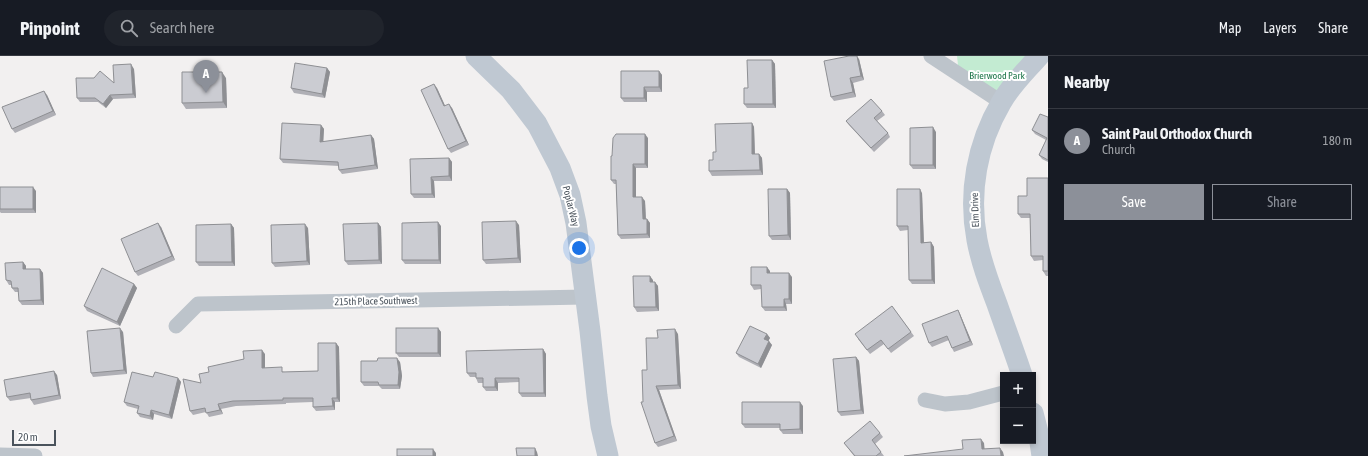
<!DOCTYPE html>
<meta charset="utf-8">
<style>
body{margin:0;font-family:"Asap Condensed",sans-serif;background:#20242c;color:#f1f3f6}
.controls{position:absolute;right:12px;bottom:12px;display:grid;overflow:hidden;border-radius:0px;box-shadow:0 2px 6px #0003}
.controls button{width:36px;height:36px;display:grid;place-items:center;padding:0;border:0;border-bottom:1px solid #363941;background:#171b24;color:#f1f3f6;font:20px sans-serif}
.scale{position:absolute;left:12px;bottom:10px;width:44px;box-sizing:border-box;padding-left:4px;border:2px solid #4a535c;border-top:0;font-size:11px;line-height:14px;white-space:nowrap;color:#4a535c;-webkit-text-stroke:3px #fff;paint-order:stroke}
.you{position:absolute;left:579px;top:192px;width:14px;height:14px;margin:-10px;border:3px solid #fff;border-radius:50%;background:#1a73e8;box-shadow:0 0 0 6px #1a73e833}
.badge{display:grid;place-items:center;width:26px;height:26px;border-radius:50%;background:#8c9099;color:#fff;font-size:13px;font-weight:700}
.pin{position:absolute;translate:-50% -33px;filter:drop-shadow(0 1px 2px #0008)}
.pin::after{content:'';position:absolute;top:21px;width:14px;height:12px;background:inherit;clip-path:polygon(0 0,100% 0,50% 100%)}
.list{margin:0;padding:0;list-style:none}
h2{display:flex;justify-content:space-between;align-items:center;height:52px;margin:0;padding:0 16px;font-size:17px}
h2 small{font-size:13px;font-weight:400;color:#9ea1a6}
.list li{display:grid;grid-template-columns:26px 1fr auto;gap:12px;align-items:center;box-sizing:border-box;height:64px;padding:0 16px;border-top:1px solid #363941}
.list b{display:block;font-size:15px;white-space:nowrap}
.list p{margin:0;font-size:13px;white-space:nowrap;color:#9ea1a6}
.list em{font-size:13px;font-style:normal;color:#9ea1a6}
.actions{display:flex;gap:8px;padding:12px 16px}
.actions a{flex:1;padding:9px 0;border:1px solid #8c9099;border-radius:0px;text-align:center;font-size:14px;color:#8c9099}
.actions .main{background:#8c9099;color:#fff}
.icon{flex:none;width:22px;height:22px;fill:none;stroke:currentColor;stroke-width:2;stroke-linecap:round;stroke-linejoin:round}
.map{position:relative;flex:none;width:1048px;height:400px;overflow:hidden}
header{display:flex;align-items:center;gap:24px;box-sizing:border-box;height:56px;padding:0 20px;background:#171b24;border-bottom:1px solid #363941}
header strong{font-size:19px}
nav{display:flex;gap:22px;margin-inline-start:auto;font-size:14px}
.search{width:280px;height:36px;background:#20242c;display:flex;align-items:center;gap:10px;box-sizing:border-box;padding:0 14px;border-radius:22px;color:#9ea1a6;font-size:15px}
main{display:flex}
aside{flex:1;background:#171b24}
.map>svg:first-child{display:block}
</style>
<header>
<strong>Pinpoint</strong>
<div class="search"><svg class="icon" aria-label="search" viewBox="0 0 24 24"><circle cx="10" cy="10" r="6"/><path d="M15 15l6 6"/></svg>Search here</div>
<nav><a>Map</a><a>Layers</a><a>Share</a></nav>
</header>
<main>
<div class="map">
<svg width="1048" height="400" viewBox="0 0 1048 400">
<rect width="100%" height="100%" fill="#f2f0f0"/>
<polygon fill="#c3ebd2" points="957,0 1039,0 1001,46 959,18"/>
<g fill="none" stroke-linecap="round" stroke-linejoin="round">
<g stroke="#bdc4cb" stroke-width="15">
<polyline points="931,0 1001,46"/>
<polyline points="176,270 198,248 585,241"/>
<polyline points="925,344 945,348 969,346 1003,337"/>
<polyline points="0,399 35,400"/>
</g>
<g stroke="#bfc8d2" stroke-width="21">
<polyline points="476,0 511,34 537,68 560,112 570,139 576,167 590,275 597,340 601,370 608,400"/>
<path d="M 1022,319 C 1014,295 1005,271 997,248 C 989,227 981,206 977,184 C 968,137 977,88 1001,47 C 1011,29 1026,15 1039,0"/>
<polyline points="1033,357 1039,380 1042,400"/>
</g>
</g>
<g fill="#afafb5">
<polygon points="859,3 864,24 853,27 856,41 834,45 831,41"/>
<polygon points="772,4 775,8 776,52 747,52 744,48 748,32"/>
<polygon points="327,12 330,16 325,42 294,37 291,32"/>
<polygon points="134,13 136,42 113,43 106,52 98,46 80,46 77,42 114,27"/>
<polygon points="659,15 662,19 662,36 647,36 647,46 624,46 621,42"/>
<polygon points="226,22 227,52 186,53 182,47"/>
<polygon points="437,32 445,50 452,52 469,89 451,97 448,93"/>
<polygon points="47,39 56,59 15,77 12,73"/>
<polygon points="882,55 885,59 877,65 888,77 890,81 874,96 849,69 846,65"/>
<polygon points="1048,61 1048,106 1042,103 1039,99 1046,84 1035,78 1032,74"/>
<polygon points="752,67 754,71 755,98 759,98 762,102 763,119 712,120 709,115 716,96"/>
<polygon points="321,69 324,73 323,86 371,79 374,83 378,113 342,118 339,114 339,110 283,107 280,103"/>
<polygon points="936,76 936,113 913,113 910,109"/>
<polygon points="648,82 648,112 636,112 636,141 645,145 646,163 647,163 650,167 650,182 621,183 618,179 616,128 614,128 611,124 612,100"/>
<polygon points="449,102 452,106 452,125 434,125 435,142 414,142 411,138"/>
<polygon points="1048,122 1048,220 1046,220 1043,215 1043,204 1034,205 1031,200 1030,162 1021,162 1018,158 1027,140"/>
<polygon points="0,131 36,135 36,157 1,157 0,156"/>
<polygon points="787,133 790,137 791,184 772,184 769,180"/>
<polygon points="922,137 924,186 931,186 934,191 935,228 912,228 909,224 908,174 900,175 897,170"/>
<polygon points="378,167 381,171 382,208 348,209 345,205"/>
<polygon points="231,168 234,172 235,210 199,210 196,206"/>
<polygon points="519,169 521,207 486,208 483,204"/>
<polygon points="441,170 441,208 405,208 402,204"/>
<polygon points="161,171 175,204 138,220 135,216"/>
<polygon points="308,172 310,209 275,211 272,207"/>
<polygon points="23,206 26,210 26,213 40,213 43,217 44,249 22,249 19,245 19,236 15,236 12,232 11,229 9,229 6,224"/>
<polygon points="770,215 770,217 792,221 792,248 786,248 787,255 765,255 762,251 761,233 754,234 751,229"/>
<polygon points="653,224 653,226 658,230 659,255 637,256 634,251"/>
<polygon points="134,228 137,232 120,270 87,255 84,250"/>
<polygon points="892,250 914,280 891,297 884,288 870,298 858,283"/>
<polygon points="958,254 960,258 973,289 954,296 952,292 949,284 932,291 929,287"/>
<polygon points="438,272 441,276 441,301 399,301 396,297"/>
<polygon points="123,276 127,318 93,321 91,317"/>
<polygon points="678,278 681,333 659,334 677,385 658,391 655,387 643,346 658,282"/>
<polygon points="767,278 770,282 768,285 772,289 761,312 739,301 736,297"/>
<polygon points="336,287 339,291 340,346 335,346 335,354 316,355 313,351 313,346 286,347 286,348 236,350 221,353 223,358 209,361 206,356 193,359 190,355 201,327 209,316 244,303 265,298 265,312 285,316 318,315"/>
<polygon points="543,293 546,298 546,341 522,341 519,337 519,326 498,327 498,335 486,335 483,331 483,327 478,327 476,322 476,321 470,321 467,317"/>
<polygon points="856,301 859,305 864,358 841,360 838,356"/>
<polygon points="400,306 402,320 400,333 382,333 379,330 364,330 361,326"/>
<polygon points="57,319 61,343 34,349 31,344 31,342 10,345 7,341"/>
<polygon points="178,322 181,326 172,363 154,358 153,364 140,361 137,357 138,353 127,350 124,346"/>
<polygon points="803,350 803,378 783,378 780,374 780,372 745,372 742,368"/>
<polygon points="880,377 883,381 875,388 884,400 854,400 844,387"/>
</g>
<g fill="#8e8f93">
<polygon points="857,0 859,3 864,24 861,20"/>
<polygon points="772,4 775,8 776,52 773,48"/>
<polygon points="131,8 134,13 136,42 133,38"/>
<polygon points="327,12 330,16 325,42 322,38"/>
<polygon points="659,15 662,19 662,36 659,31"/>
<polygon points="222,16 226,22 227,52 223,46"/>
<polygon points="850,22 853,27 856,41 853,36"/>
<polygon points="434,28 437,32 447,54 444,50"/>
<polygon points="644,31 647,36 647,46 644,42"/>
<polygon points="44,35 47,39 56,59 53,55"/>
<polygon points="110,39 113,43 106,52 103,48"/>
<polygon points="449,48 452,52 469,89 466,85"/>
<polygon points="752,67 754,71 755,103 752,98"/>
<polygon points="321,69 324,73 323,90 320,86"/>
<polygon points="933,71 936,76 936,113 933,109"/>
<polygon points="645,78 648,82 648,112 645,108"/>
<polygon points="371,79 374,83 378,113 375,109"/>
<polygon points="759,98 762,102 763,119 760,114"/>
<polygon points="449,102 452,106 452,125 449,120"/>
<polygon points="633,108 636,112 636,145 633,141"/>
<polygon points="431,121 434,125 435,142 432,138"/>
<polygon points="33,131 36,135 36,157 33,153"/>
<polygon points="787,133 790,137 791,184 788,179"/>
<polygon points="920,133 922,137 924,191 921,187"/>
<polygon points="642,141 645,145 646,167 643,163"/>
<polygon points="647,163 650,167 650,182 647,178"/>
<polygon points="516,165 519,169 521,207 518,202"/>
<polygon points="438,166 441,170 441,208 439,204"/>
<polygon points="158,167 161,171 175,204 172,200"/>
<polygon points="378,167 381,171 382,208 379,204"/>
<polygon points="231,168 234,172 235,210 232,206"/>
<polygon points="305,168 308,172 310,209 307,205"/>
<polygon points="931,186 934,191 935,228 932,224"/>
<polygon points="23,206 26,210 26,217 23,213"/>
<polygon points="767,211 770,215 770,221 767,217"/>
<polygon points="40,213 43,217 44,249 41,244"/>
<polygon points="789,217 792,221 792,248 789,243"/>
<polygon points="650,220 653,224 653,230 650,226"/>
<polygon points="655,226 658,230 659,255 656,251"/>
<polygon points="134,228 137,232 120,270 117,266"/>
<polygon points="784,243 786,248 787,255 784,251"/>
<polygon points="958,254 960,258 973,289 970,285"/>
<polygon points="120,272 123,276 127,318 124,314"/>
<polygon points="438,272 441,276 441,301 438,297"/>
<polygon points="675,273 678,278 681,333 678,329"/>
<polygon points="767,278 770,282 767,287 764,283"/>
<polygon points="769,285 772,289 761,312 758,308"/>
<polygon points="336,287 339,291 340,346 337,342"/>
<polygon points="543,293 546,298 546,341 544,337"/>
<polygon points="262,294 265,298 265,316 262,312"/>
<polygon points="856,301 859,305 864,358 861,354"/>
<polygon points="397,302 400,306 402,320 400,333 398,329"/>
<polygon points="54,315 57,319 61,343 59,339"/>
<polygon points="178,322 181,326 172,363 169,359"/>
<polygon points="495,322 498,327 498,335 495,331"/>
<polygon points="656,330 659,334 677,385 674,380"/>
<polygon points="332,342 335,346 335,354 333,350"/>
<polygon points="800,346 803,350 803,378 800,373"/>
<polygon points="218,348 221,353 223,358 220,354"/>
<polygon points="151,354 154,358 153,364 150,360"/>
<polygon points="981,383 984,387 985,397 982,393"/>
<polygon points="535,392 537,396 538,400 535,400"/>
<polygon points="1000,392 1003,396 1004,400 1001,400"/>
<polygon points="433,393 436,397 436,400 433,400"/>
</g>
<g fill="#cbccd2" stroke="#8e8f93">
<polygon points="849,0 857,0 861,20 850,22 853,36 831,41 824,5"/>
<polygon points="747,4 772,4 773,48 744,48 744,32 748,32"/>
<polygon points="295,7 327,12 322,38 291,32"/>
<polygon points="131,8 133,38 110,39 103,48 95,42 77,42 76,22 94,22 100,15 114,27 113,9"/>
<polygon points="621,15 659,15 659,31 644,31 644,42 621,42"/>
<polygon points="182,16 222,16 223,46 182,47"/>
<polygon points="434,28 444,50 449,48 466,85 448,93 421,34"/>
<polygon points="44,35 53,55 12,73 2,51"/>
<polygon points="871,43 882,55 874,62 888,77 871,92 846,65"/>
<polygon points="1040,58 1048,61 1048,104 1039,99 1047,82 1032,74"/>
<polygon points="282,67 321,69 320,86 371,79 375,109 339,114 338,106 280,103"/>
<polygon points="752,67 752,98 759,98 760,114 709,115 709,104 713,104 713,96 716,96 715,68"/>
<polygon points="933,71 933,109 910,109 910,72"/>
<polygon points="616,78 645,78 645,108 633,108 633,141 642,141 643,163 647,163 647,178 618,179 616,124 611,124 611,100 612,100 613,82"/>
<polygon points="449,102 449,120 431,121 432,138 411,138 410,103"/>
<polygon points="1027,122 1048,122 1048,215 1043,215 1043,200 1031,200 1030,158 1018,158 1018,140 1027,140"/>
<rect x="0" y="131" width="33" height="22"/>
<polygon points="768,133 787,133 788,179 769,180"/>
<polygon points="897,133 920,133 921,187 931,186 932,224 909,224 908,170 897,170"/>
<polygon points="516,165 518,202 483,204 482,166"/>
<polygon points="438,166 439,204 402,204 402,167"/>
<polygon points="158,167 172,200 135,216 121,183"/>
<polygon points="378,167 379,204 345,205 343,168"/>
<polygon points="231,168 232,206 196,206 196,169"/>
<polygon points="305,168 307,205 272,207 271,169"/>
<polygon points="23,206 23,213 40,213 41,244 19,245 18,232 12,232 11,225 6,224 5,207"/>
<polygon points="751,211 767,211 767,217 789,217 789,243 784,243 784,251 762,251 761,229 751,229"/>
<polygon points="102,212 134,228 117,266 84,250"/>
<polygon points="633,220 650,220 650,226 655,226 656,251 634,251"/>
<polygon points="892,250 911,276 888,293 881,284 867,294 855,278"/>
<polygon points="958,254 970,285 952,292 947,280 929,287 922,268"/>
<polygon points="750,270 767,278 764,283 769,285 758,308 736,297"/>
<polygon points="120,272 124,314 91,317 87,275"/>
<rect x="396" y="272" width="42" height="25"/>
<polygon points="675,273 678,329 656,330 674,380 655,387 641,346 643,346 642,314 647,314 646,282 658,282 657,274"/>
<polygon points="318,287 336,287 337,342 332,342 333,350 313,351 313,342 283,342 283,344 233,345 218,348 220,354 206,357 205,352 190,355 183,323 201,327 199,318 209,316 208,311 244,303 243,295 262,294 262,312 282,311 282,316 318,315"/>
<polygon points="543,293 544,337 519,337 519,322 495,322 495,331 483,331 483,322 476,322 476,317 467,317 466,295"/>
<polygon points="856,301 861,354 838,356 833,303"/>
<polygon points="378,302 397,302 399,316 398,329 379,329 378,326 361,326 361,305 377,305"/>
<polygon points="54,315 59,339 31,344 30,337 7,341 4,324"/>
<polygon points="132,316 153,321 155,316 178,322 169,359 151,354 150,360 137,357 139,350 124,346"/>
<polygon points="742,346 800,346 800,373 780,374 780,368 742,368"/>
<polygon points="870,365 880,377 872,384 881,396 876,400 855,400 844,387"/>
<polygon points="981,383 982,393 1000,392 1001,400 904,400 963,393 962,384"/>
<polygon points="516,392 535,392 535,400 517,400"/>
<rect x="397" y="393" width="36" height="7"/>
</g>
<g text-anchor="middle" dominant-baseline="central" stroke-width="4" stroke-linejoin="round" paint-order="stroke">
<g font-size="10" fill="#20774b" stroke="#fff">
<text x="997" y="19">Brierwood Park</text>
</g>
<g font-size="10" fill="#4a535c" stroke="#fff">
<text transform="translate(571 150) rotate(76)">Poplar Way</text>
<text transform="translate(975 154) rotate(-92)">Elm Drive</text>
<text transform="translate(376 245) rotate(-1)">215th Place Southwest</text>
</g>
</g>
</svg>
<div class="controls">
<button>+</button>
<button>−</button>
</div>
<div class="scale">20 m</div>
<div class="you"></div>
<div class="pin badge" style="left:206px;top:37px">A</div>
</div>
<aside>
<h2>Nearby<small></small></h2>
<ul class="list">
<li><span class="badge">A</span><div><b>Saint Paul Orthodox Church</b><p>Church</p></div><em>180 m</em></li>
</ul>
<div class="actions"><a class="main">Save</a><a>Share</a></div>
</aside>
</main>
